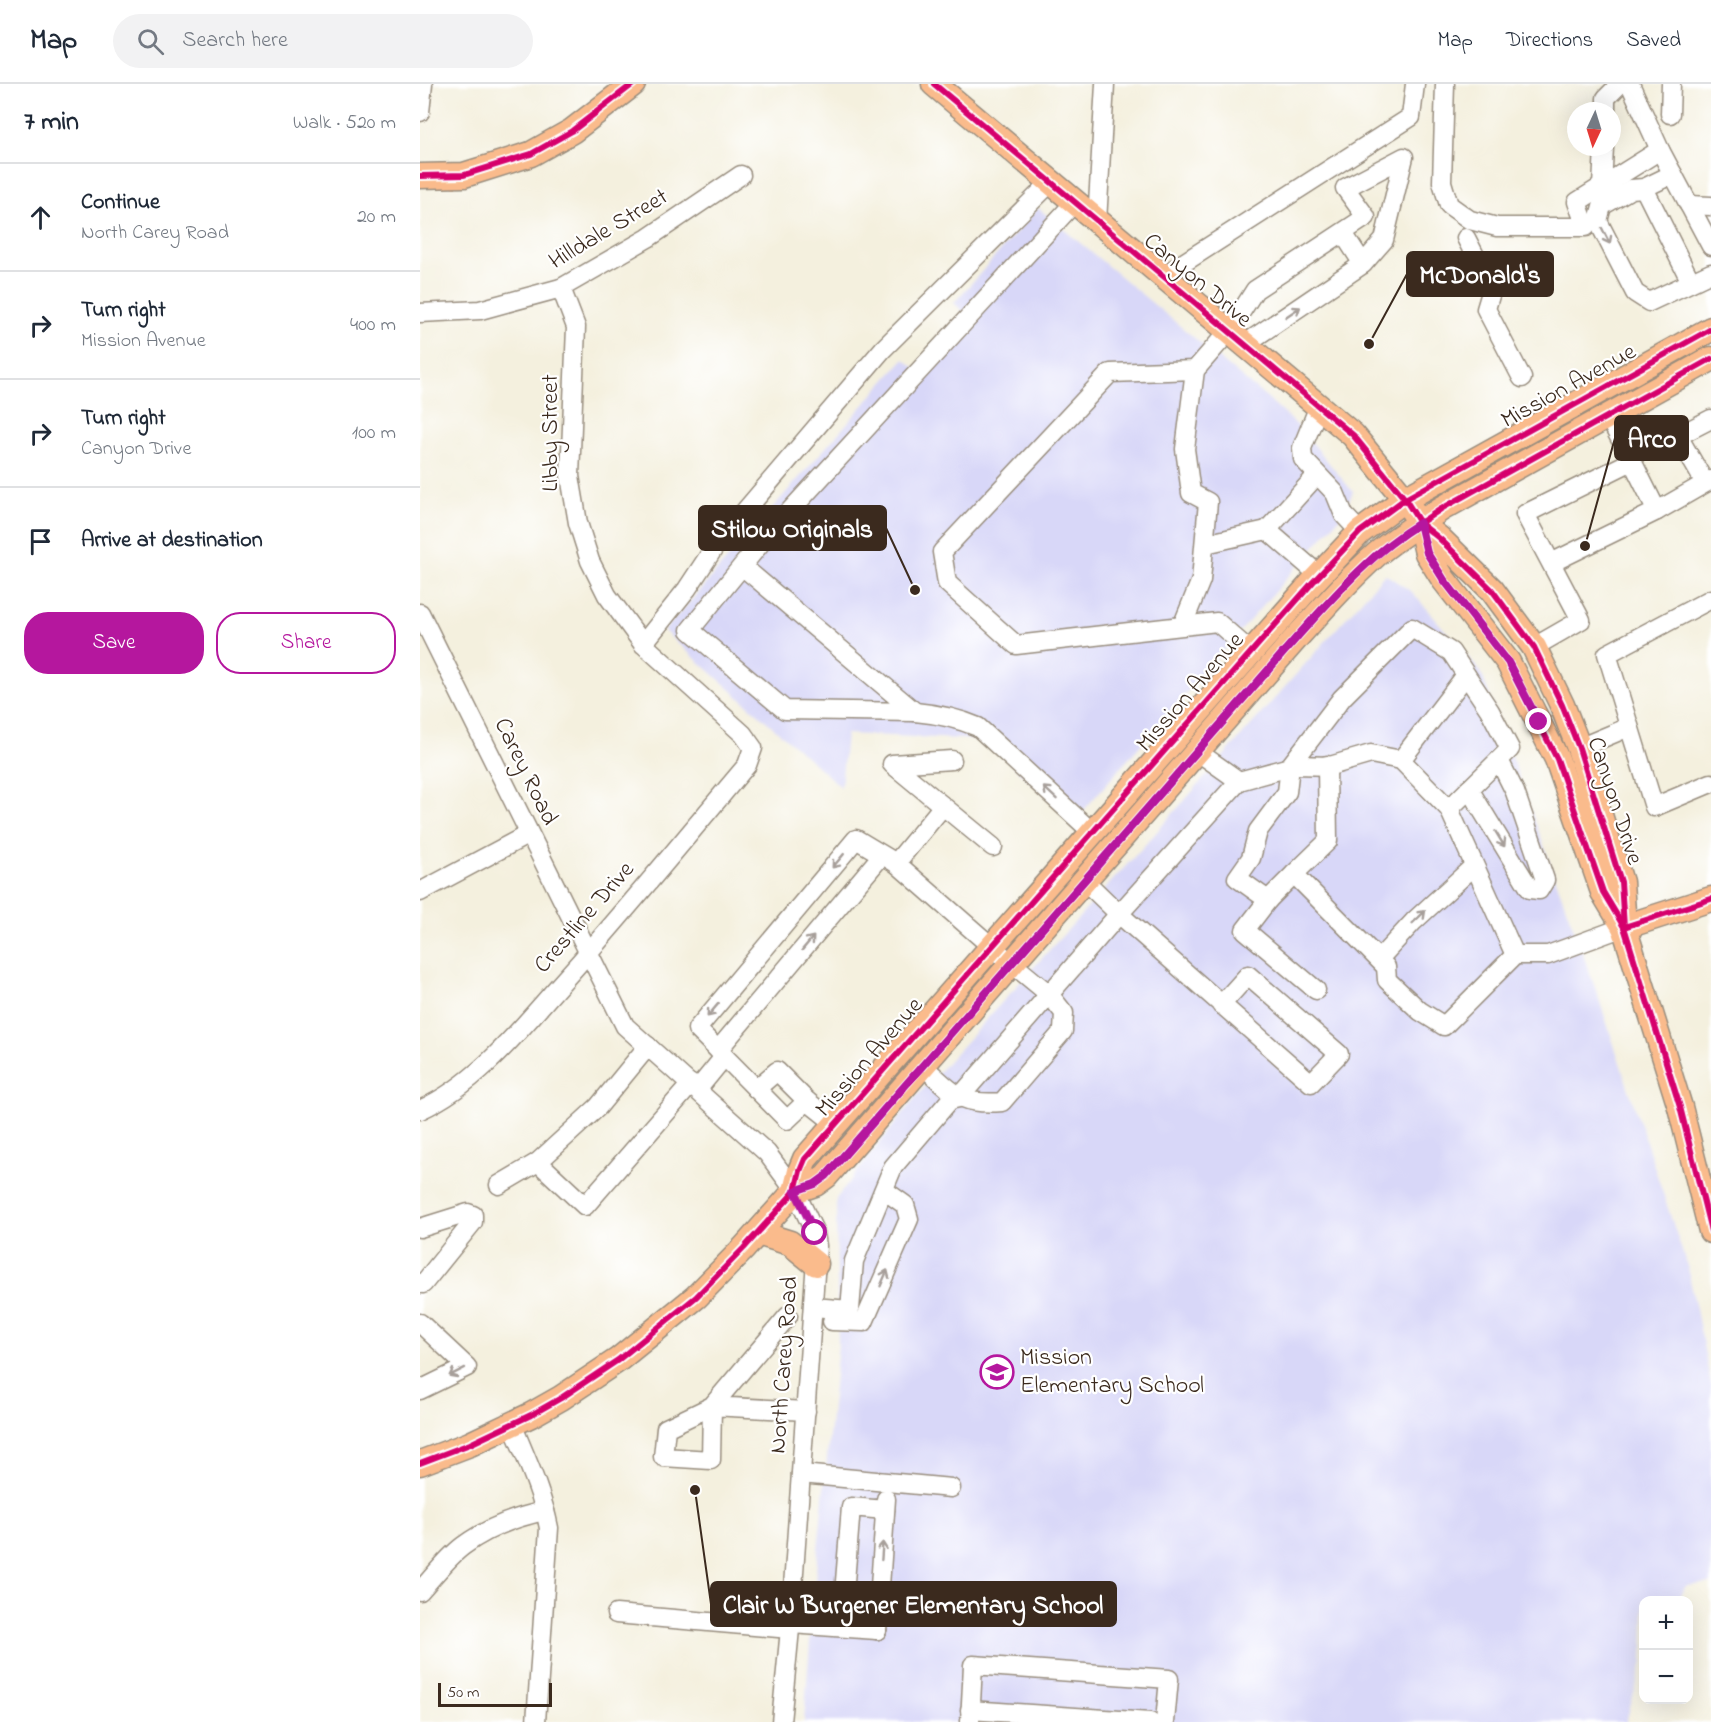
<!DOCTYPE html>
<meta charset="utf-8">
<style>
body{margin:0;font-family:"Indie Flower",sans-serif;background:#f2f2f3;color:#1f2937}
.controls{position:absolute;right:18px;bottom:18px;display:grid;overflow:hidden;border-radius:12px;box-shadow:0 6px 24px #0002}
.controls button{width:54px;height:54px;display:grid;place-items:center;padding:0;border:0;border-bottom:2px solid #e0e1e3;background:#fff;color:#1f2937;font:30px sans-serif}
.compass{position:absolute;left:1147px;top:18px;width:54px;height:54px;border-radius:50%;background:#fff;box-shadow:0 6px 24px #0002;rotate:184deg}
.scale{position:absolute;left:18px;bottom:15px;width:114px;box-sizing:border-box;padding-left:6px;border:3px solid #3b2a1e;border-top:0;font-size:16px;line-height:21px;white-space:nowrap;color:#3b2a1e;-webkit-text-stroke:4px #fff;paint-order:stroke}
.stop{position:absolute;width:18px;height:18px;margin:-14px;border:4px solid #b5179e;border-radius:50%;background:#fff}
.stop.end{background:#b5179e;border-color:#fff;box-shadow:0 2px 6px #0008}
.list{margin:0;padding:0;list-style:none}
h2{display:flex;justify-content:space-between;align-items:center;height:78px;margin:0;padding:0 24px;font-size:26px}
h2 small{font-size:20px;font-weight:400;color:#747a83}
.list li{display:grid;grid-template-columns:39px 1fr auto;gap:18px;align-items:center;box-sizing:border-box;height:108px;padding:0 24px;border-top:2px solid #e0e1e3}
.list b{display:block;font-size:22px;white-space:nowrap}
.list p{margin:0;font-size:20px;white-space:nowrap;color:#747a83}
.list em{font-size:20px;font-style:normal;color:#747a83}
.actions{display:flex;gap:12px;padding:18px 24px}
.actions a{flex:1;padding:14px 0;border:2px solid #b5179e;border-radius:24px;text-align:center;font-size:21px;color:#b5179e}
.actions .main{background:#b5179e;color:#fff}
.icon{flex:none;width:33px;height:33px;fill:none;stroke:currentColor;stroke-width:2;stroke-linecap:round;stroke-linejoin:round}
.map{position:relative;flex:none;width:1291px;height:1638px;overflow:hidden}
header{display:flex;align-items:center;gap:36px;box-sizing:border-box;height:84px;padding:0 30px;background:#fff;border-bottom:2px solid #e0e1e3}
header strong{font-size:28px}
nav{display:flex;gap:33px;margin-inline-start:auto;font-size:21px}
.search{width:420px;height:54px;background:#f2f2f3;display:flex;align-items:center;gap:15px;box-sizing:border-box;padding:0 21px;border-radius:33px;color:#747a83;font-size:22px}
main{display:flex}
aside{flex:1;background:#fff}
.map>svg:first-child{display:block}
</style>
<header>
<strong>Map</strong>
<div class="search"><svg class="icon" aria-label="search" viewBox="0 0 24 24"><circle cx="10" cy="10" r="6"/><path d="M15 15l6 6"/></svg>Search here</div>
<nav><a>Map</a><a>Directions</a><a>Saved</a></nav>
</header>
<main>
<aside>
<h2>7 min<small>Walk · 520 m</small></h2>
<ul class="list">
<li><svg class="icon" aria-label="ahead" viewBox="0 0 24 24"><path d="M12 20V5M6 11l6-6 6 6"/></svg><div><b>Continue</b><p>North Carey Road</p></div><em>20 m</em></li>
<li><svg class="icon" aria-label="right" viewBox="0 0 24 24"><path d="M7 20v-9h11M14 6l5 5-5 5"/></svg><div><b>Turn right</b><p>Mission Avenue</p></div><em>400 m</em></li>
<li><svg class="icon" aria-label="right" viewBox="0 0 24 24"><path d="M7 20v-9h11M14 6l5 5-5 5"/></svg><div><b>Turn right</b><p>Canyon Drive</p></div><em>100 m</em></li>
<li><svg class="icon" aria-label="arrive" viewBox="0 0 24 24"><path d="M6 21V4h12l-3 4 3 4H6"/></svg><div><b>Arrive at destination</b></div></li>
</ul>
<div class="actions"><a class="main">Save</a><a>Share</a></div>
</aside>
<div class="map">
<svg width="1291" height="1638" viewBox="0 0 1291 1638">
<rect width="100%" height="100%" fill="#fff"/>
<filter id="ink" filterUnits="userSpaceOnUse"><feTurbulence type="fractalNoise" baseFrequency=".0167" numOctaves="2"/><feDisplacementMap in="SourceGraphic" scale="12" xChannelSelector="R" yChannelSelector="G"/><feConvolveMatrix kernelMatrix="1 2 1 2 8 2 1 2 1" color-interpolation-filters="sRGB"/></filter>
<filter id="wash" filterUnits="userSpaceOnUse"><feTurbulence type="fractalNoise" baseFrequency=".008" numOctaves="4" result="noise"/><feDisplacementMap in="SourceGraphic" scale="24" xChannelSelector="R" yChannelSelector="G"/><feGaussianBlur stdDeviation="1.35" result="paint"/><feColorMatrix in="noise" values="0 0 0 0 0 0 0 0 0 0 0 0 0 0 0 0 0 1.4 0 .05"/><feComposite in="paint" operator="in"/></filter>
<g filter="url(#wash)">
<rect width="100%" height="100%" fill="#f4f0de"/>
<g fill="#d8d7f8">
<polygon points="618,124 855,321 880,344 933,408 922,431 654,737 564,656 426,650 421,703 244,547 484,275 497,286 546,230 534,219"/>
<polygon points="965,490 992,508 1061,588 1178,912 1268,1185 1291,1301 1291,1499 1266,1502 1256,1516 1224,1516 1223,1578 1206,1638 384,1638 393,1517 418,1261 416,1115 495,1014 733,752"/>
</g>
</g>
<g filter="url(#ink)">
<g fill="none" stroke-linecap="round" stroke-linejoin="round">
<g stroke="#988d7e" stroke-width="21">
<g id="minor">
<polyline points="1025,0 1022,98 1029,121 1050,136 1077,143 1166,143 1157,118 1240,66"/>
<polyline points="1210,0 1240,66 1291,162"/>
<polyline points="1186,27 1186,14 1200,0"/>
<polyline points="0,28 3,0"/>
<polyline points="1250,30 1251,0"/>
<polyline points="1253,90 1224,104 1211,105 1182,122 1178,137 1215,209 1229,218 1291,189"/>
<polyline points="1182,103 1184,63"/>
<polyline points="1224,104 1271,198"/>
<polyline points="1269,121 1291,122"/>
<polyline points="677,138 685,0"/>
<polyline points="1046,154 1072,205 1066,225 1102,294"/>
<polyline points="743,192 991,33 995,0"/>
<polyline points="1072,205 1113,186"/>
<polyline points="0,229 60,226 141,204 228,154 321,91"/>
<polyline points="825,260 943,180 923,149"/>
<polyline points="899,322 882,364 883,375 915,409 924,431 940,448"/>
<polyline points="1188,332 1212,377"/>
<polyline points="897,391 847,446 899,491"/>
<polyline points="1285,399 1258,352 1291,335"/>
<polyline points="1237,427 1291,396"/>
<polyline points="785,460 847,446"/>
<polyline points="322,482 495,628 365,626 270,546 344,455 654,119"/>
<polyline points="1291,515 1187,570 1234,723 1291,699"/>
<polyline points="0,529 205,942 347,1069 375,1107 395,1149 397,1162 370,1545 361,1638"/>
<polyline points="763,540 781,496 788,418 771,409 765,365 775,286"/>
<polyline points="223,560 267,505 296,461 463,265 631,98"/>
<polyline points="1114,563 1161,536 1105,430 1212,377 1237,427 1131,479"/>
<polyline points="831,568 797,538 596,561 527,499 522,468 690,289 775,286 809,247 835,206 946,133 925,104 984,73 964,156 943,180"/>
<path d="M 495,628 C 517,630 537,634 558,643 L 673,749"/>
<polyline points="1159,664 1209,643"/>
<polyline points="981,676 1046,591"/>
<polyline points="819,697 877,681 910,682 951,670 981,676 1029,725 1095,871 1128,871 1204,843"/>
<polyline points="1049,705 1110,805 1119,806 1125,796 1095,708 1079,676"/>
<polyline points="523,722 472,680 532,676"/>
<polyline points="1029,725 1090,665 1070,627 1031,568 992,544 922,614 870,682 867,708 838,747 831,774 817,794 848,816 874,790 966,883 967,896 1000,927 1024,942 1095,871"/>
<polyline points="462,771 298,966 277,945 436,755 476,779"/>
<polyline points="874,790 908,757 907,681"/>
<polyline points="665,797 699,830 819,697 778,668"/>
<polyline points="0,808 109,750"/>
<polyline points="848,816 825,846 896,906"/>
<polyline points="959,875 994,837 1054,782"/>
<polyline points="298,966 367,1036 387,1017"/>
<path d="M 503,982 C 533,1008 539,1022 582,1018 L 643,947 L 644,929 L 629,910 L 572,863 L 476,779 L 523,722 L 573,763"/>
<polyline points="336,1005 357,987 387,1017 416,1040"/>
<polyline points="277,1006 304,973"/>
<path d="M 0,1026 C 59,999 101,944 144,896 C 207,826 266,753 327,681 L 333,664 L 323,650 L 223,560 L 187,511 L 170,477 L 158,439 L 150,392 L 156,243 L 141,204"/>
<polyline points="118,1078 178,1023 228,962"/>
<polyline points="79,1101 118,1078 165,1122 271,1000"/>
<polyline points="0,1144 48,1129 53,1131 53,1138 3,1200"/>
<polyline points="393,1223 430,1226 434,1177 473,1083 530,1016 539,1014 699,830 891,999 919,970 828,891 801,921"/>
<polyline points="368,1232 292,1322 246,1344 243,1373 291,1376 292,1322 386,1327"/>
<polyline points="412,1237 444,1238 489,1135 485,1121 464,1106"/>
<polyline points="0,1239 47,1283 0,1306"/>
<path d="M 92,1340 C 106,1374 122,1408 129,1444 L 116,1638"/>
<polyline points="381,1390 531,1404"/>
<path d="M 0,1507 C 14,1492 27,1474 43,1462 C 67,1444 96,1433 125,1427"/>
<polyline points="196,1530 370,1545"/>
<polyline points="371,1540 457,1546"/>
<polyline points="457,1546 424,1510 431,1423 465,1426"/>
<polyline points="457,1546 466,1415"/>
<polyline points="550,1626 730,1638"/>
<polyline points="550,1638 553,1581 749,1595 745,1638"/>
</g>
</g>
<g stroke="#988d7e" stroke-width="27">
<g id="major">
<polyline points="514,0 933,351 985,415 1000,439 1007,469 1024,496 1088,578 1137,675 1183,808 1204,843"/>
<polyline points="0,92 44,91 111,70 152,47 213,0"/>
<polyline points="1000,439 1020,455 1072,506 1114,563 1142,621 1159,664 1201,798 1204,843 1260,1023 1291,1147"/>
<polyline points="1204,843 1291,815"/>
<polyline points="375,1107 380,1087 385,1075 893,498 940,448 985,415 1291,245"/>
<polyline points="338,1149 370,1159 396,1180"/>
<path d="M 0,1379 L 50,1360 L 111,1331 L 141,1314 L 198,1276 L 276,1213 L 324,1164 L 375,1107 L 395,1100 L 406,1092 L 877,553 C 903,524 928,496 957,470 C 977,453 999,440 1021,425 L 1291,275"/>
</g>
</g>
<use href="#minor" stroke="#fff" stroke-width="18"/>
<use href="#major" stroke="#fabb8c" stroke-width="24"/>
<g stroke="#fff" stroke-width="10">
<g id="cycleway">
<polyline points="514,0 933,351 985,415 1000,439 1007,469 1024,496 1088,578 1137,675 1183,808 1204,843"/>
<polyline points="0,92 44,91 111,70 152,47 213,0"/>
<polyline points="1000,439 1020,455 1072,506 1114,563 1142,621 1159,664 1201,798 1204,843 1260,1023 1291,1147"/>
<polyline points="1204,843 1291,815"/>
<polyline points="375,1107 380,1087 385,1075 893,498 940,448 985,415 1291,245"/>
<path d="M 0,1379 L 50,1360 L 111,1331 L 141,1314 L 198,1276 L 276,1213 L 324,1164 L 375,1107 L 395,1100 L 406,1092 L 877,553 C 903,524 928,496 957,470 C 977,453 999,440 1021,425 L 1291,275"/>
</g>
</g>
<use href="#cycleway" stroke="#d6006c" stroke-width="6"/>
</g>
<defs><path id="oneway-shaft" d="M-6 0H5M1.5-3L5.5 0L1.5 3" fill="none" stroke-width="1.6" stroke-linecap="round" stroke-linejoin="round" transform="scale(1.5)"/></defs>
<g stroke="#a79f9a">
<use href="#oneway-shaft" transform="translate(1186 152) rotate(63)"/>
<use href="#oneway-shaft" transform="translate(873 228) rotate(-34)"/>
<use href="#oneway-shaft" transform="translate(630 709) rotate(-137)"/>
<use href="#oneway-shaft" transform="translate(1080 755) rotate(59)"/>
<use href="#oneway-shaft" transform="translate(418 777) rotate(130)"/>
<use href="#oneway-shaft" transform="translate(999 833) rotate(-44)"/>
<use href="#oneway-shaft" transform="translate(388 859) rotate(-50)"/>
<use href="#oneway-shaft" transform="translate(293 926) rotate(130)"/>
<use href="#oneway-shaft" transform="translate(464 1194) rotate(-67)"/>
<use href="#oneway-shaft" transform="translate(37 1288) rotate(153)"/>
<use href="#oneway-shaft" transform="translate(462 1467) rotate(-86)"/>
</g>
</g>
<g fill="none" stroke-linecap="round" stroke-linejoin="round" filter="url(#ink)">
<path stroke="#b5179e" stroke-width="8" d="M 395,1149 L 375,1107 L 395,1100 L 406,1092 L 877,553 C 914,512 952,468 1000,439 L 1007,469 L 1024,496 L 1088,578 L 1119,638"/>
</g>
<defs>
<g id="school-ring" transform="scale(1.725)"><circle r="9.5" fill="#fff" stroke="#b5179e" stroke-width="1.5"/><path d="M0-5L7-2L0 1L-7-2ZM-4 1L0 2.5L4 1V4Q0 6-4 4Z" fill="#b5179e"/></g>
</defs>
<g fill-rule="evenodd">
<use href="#school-ring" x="577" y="1288"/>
</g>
<g text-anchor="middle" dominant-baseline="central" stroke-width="4.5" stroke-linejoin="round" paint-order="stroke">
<g font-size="24" fill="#3b2a1e" stroke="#fff">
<text transform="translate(189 146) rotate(-31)">Hilldale Street</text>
<text transform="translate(777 197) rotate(40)">Canyon Drive</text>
<text transform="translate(1149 303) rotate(-29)">Mission Avenue</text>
<text transform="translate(131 349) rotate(-90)">Libby Street</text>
<text transform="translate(771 609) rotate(-49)">Mission Avenue</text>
<text transform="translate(105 688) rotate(64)">Carey Road</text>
<text transform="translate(1194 717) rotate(72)">Canyon Drive</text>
<text transform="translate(165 834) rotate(-49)">Crestline Drive</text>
<text transform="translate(450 974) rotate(-49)">Mission Avenue</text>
<text transform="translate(365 1281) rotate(-86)">North Carey Road</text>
</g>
<g font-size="24" fill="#3b2a1e" stroke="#fff" text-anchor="start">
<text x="600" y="1274">Mission<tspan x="600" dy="28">Elementary School</tspan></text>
</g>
</g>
<path fill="none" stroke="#3b2a1e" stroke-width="2" d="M949 260L987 190M1165 462L1195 354M495 506L466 444M275 1406L291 1520"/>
<g fill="#3b2a1e" stroke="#fff" stroke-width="2">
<circle cx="949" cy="260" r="6"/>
<circle cx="1165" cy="462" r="6"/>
<circle cx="495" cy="506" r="6"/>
<circle cx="275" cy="1406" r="6"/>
</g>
<g fill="#3b2a1e" stroke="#3b2a1e" stroke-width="2">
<rect x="987" y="168" width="146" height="44" rx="6"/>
<rect x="1195" y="332" width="73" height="44" rx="6"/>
<rect x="279" y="422" width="187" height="44" rx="6"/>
<rect x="291" y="1498" width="405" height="44" rx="6"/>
</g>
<g font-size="26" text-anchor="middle" font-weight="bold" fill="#fff">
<text x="1060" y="199">McDonald's</text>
<text x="1232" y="363">Arco</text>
<text x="372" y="453">Stilow Originals</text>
<text x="493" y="1529">Clair W Burgener Elementary School</text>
</g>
</svg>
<div class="controls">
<button>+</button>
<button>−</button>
</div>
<svg class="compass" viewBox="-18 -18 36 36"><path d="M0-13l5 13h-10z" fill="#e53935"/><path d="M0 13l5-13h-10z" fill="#747a83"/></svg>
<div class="scale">50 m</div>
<div class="stop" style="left:395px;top:1149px"></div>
<div class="stop end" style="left:1119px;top:638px"></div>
</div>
</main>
